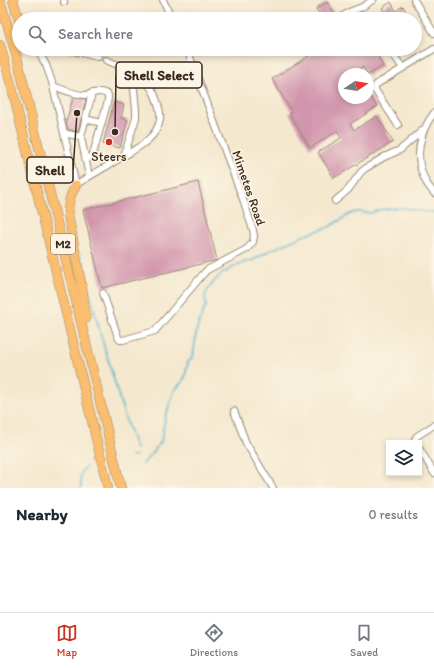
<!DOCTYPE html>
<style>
body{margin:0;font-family:Itim,sans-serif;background:#f2f2f3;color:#1f2937}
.controls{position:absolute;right:12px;bottom:12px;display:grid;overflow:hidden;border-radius:0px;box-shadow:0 2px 6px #0003}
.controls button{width:36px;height:36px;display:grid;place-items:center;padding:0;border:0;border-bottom:1px solid #e0e1e3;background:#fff;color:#1f2937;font:20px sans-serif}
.compass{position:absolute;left:338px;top:68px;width:36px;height:36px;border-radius:50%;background:#fff;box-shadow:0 2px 6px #0003;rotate:78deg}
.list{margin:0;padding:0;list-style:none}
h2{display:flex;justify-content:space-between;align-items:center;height:52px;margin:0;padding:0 16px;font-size:17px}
h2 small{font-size:13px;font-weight:400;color:#747a83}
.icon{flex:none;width:22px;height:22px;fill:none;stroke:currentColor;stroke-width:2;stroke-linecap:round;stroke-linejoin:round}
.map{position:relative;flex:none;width:434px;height:488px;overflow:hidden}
.search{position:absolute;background:#fff;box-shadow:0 2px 6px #0003;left:12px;right:12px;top:12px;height:44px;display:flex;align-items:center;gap:10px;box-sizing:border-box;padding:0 14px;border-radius:22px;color:#747a83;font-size:15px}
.sheet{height:124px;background:#fff}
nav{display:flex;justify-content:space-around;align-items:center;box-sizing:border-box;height:56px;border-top:1px solid #e0e1e3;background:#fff;font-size:11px;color:#747a83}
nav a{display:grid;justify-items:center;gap:2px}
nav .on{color:#c8321e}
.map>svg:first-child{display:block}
</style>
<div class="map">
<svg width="434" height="488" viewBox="0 0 434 488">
<rect width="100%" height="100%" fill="#fcf5e5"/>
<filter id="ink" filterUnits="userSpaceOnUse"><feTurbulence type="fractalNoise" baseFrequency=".025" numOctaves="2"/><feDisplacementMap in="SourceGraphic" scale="8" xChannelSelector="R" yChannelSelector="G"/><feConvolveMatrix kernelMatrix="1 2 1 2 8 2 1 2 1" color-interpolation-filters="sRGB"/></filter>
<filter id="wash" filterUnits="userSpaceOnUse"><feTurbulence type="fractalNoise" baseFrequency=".012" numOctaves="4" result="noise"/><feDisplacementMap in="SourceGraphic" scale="16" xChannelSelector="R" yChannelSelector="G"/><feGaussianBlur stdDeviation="0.9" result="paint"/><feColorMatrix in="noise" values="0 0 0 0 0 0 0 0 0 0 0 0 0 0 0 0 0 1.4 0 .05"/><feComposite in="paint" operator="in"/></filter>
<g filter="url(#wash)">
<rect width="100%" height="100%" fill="#f4e8ce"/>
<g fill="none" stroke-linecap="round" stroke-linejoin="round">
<g stroke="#4fb0ce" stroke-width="1.5">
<polyline points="80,254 100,332 125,418 136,449"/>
<polyline points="131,456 136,455"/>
<polyline points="143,464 161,442 165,418 174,391 182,382 185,377 188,362 193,357 197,328 206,305 205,296 207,291 212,284 220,275 239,264 253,260 269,251 305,235 329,227 350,214 357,212 370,213 383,209 404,208 424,212 434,212"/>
<path d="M 81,488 C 81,478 78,474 86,467"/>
</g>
</g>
<g id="blocks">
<g fill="#d195ad">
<polygon points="327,2 334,13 327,17 327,16 322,18 316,9"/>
<polygon points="391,2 396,11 403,6 409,19 382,19 387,16 382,8"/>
<polygon points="320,49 371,49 374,54 376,53 383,66 368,75 363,67 355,72 356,74 344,74 344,98 368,98 368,93 377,107 350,124 354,130 377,116 393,142 334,178 318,152 341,138 337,131 310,148 289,113 292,112 272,79"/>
<polygon points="73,98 86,99 78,132 68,129 66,122"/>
<polygon points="114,102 124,105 121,118 128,120 120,148 103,144"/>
<polygon points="198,182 217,260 102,288 83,210"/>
</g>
</g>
</g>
<g filter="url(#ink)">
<use href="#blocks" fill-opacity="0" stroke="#988976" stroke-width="1"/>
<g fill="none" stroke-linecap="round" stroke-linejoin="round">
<g stroke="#988976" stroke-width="8">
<g id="minor">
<polyline points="64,0 64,2"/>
<polyline points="163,0 172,19"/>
<polyline points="414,0 434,33"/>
<polyline points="339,19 349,12 362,7 373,0"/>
<polyline points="37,49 46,65 52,82 76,185 80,182 124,156 136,118 136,110 134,89 129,74 125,68 106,60"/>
<polyline points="66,49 98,57"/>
<polyline points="389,49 403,68"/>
<path d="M 53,86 C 62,89 75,95 84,95 C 93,95 99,88 108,95 L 108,98 L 107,104 L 93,154 L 90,157 L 86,160"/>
<path d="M 434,113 C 419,132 414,158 425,180 C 427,185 431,189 434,193"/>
<polyline points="85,119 102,123"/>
<polyline points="398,125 375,90 375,86 377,84 434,49"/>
<polyline points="64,133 81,137"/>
<path d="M 124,156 C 138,148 158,137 160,119 C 161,114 159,107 157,101 C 152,84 141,76 126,68"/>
<polyline points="89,176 81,137 92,93"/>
<polyline points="335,201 348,190 361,172 366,168 384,157 400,150 424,129"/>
<polyline points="103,293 118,337 120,340 123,340 155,331 204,273 207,270 247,249 253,242 254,236 253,230 244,202 187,49"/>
<polyline points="234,411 246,443 273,488"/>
<polyline points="416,443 415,439 417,436 434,425"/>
<polyline points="419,448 434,473"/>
</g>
</g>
<g stroke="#988976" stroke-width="10">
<g id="highway">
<polyline points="0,0 18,61 121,488"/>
<polyline points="13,0 19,20"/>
<polyline points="0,45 12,88 108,488"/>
<path d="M 76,185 C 70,196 68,202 68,214 L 83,294 L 86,319"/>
</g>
</g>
<use href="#minor" stroke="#fff" stroke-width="6"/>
<use href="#highway" stroke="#fbbd6e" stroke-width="9"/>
</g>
</g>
<circle fill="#c8321e" stroke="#fcf5e5" stroke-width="1.5" cx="109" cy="142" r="4"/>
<g text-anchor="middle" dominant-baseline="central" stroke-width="3.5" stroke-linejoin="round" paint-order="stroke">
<rect fill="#fcf5e5" stroke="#75675a" stroke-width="1" x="51" y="234" width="24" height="20" rx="3"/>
<g font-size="12" font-weight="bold" fill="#3b2a1e">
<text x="63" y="244">M2</text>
</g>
<g font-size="13" fill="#3b2a1e" stroke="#fcf5e5">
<text x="109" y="156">Steers</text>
</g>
<g font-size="13" fill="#3b2a1e" stroke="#fcf5e5">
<text transform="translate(249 188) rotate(71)">Mimetes Road</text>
</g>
</g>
<path fill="none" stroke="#3b2a1e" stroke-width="1.5" d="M115 132L116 75M77 113L73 170"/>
<g fill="#3b2a1e" stroke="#fcf5e5" stroke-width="1.5">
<circle cx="115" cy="132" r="4"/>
<circle cx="77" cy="113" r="4"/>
</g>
<g fill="#fcf5e5" stroke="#3b2a1e" stroke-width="1.5">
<rect x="116" y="62" width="86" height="26" rx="4"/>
<rect x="27" y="157" width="46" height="26" rx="4"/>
</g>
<g font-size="14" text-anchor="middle" font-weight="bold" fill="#3b2a1e">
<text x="159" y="80">Shell Select</text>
<text x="50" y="175">Shell</text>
</g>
</svg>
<div class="controls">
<button><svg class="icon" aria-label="layers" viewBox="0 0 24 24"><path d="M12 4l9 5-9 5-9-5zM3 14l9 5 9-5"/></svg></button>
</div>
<svg class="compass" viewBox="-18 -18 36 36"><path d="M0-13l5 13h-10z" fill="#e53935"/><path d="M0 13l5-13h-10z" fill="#747a83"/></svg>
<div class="search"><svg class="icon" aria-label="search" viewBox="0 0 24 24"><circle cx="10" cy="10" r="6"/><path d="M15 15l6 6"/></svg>Search here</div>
</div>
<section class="sheet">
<h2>Nearby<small>0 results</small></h2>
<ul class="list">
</ul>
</section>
<nav>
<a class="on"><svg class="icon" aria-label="map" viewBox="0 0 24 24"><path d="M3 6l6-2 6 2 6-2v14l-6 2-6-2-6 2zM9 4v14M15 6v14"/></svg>Map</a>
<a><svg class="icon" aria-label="directions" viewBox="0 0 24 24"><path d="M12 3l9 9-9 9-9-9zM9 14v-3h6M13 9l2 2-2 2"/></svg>Directions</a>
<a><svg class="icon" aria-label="saved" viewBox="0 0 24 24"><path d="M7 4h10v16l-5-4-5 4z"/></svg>Saved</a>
</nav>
